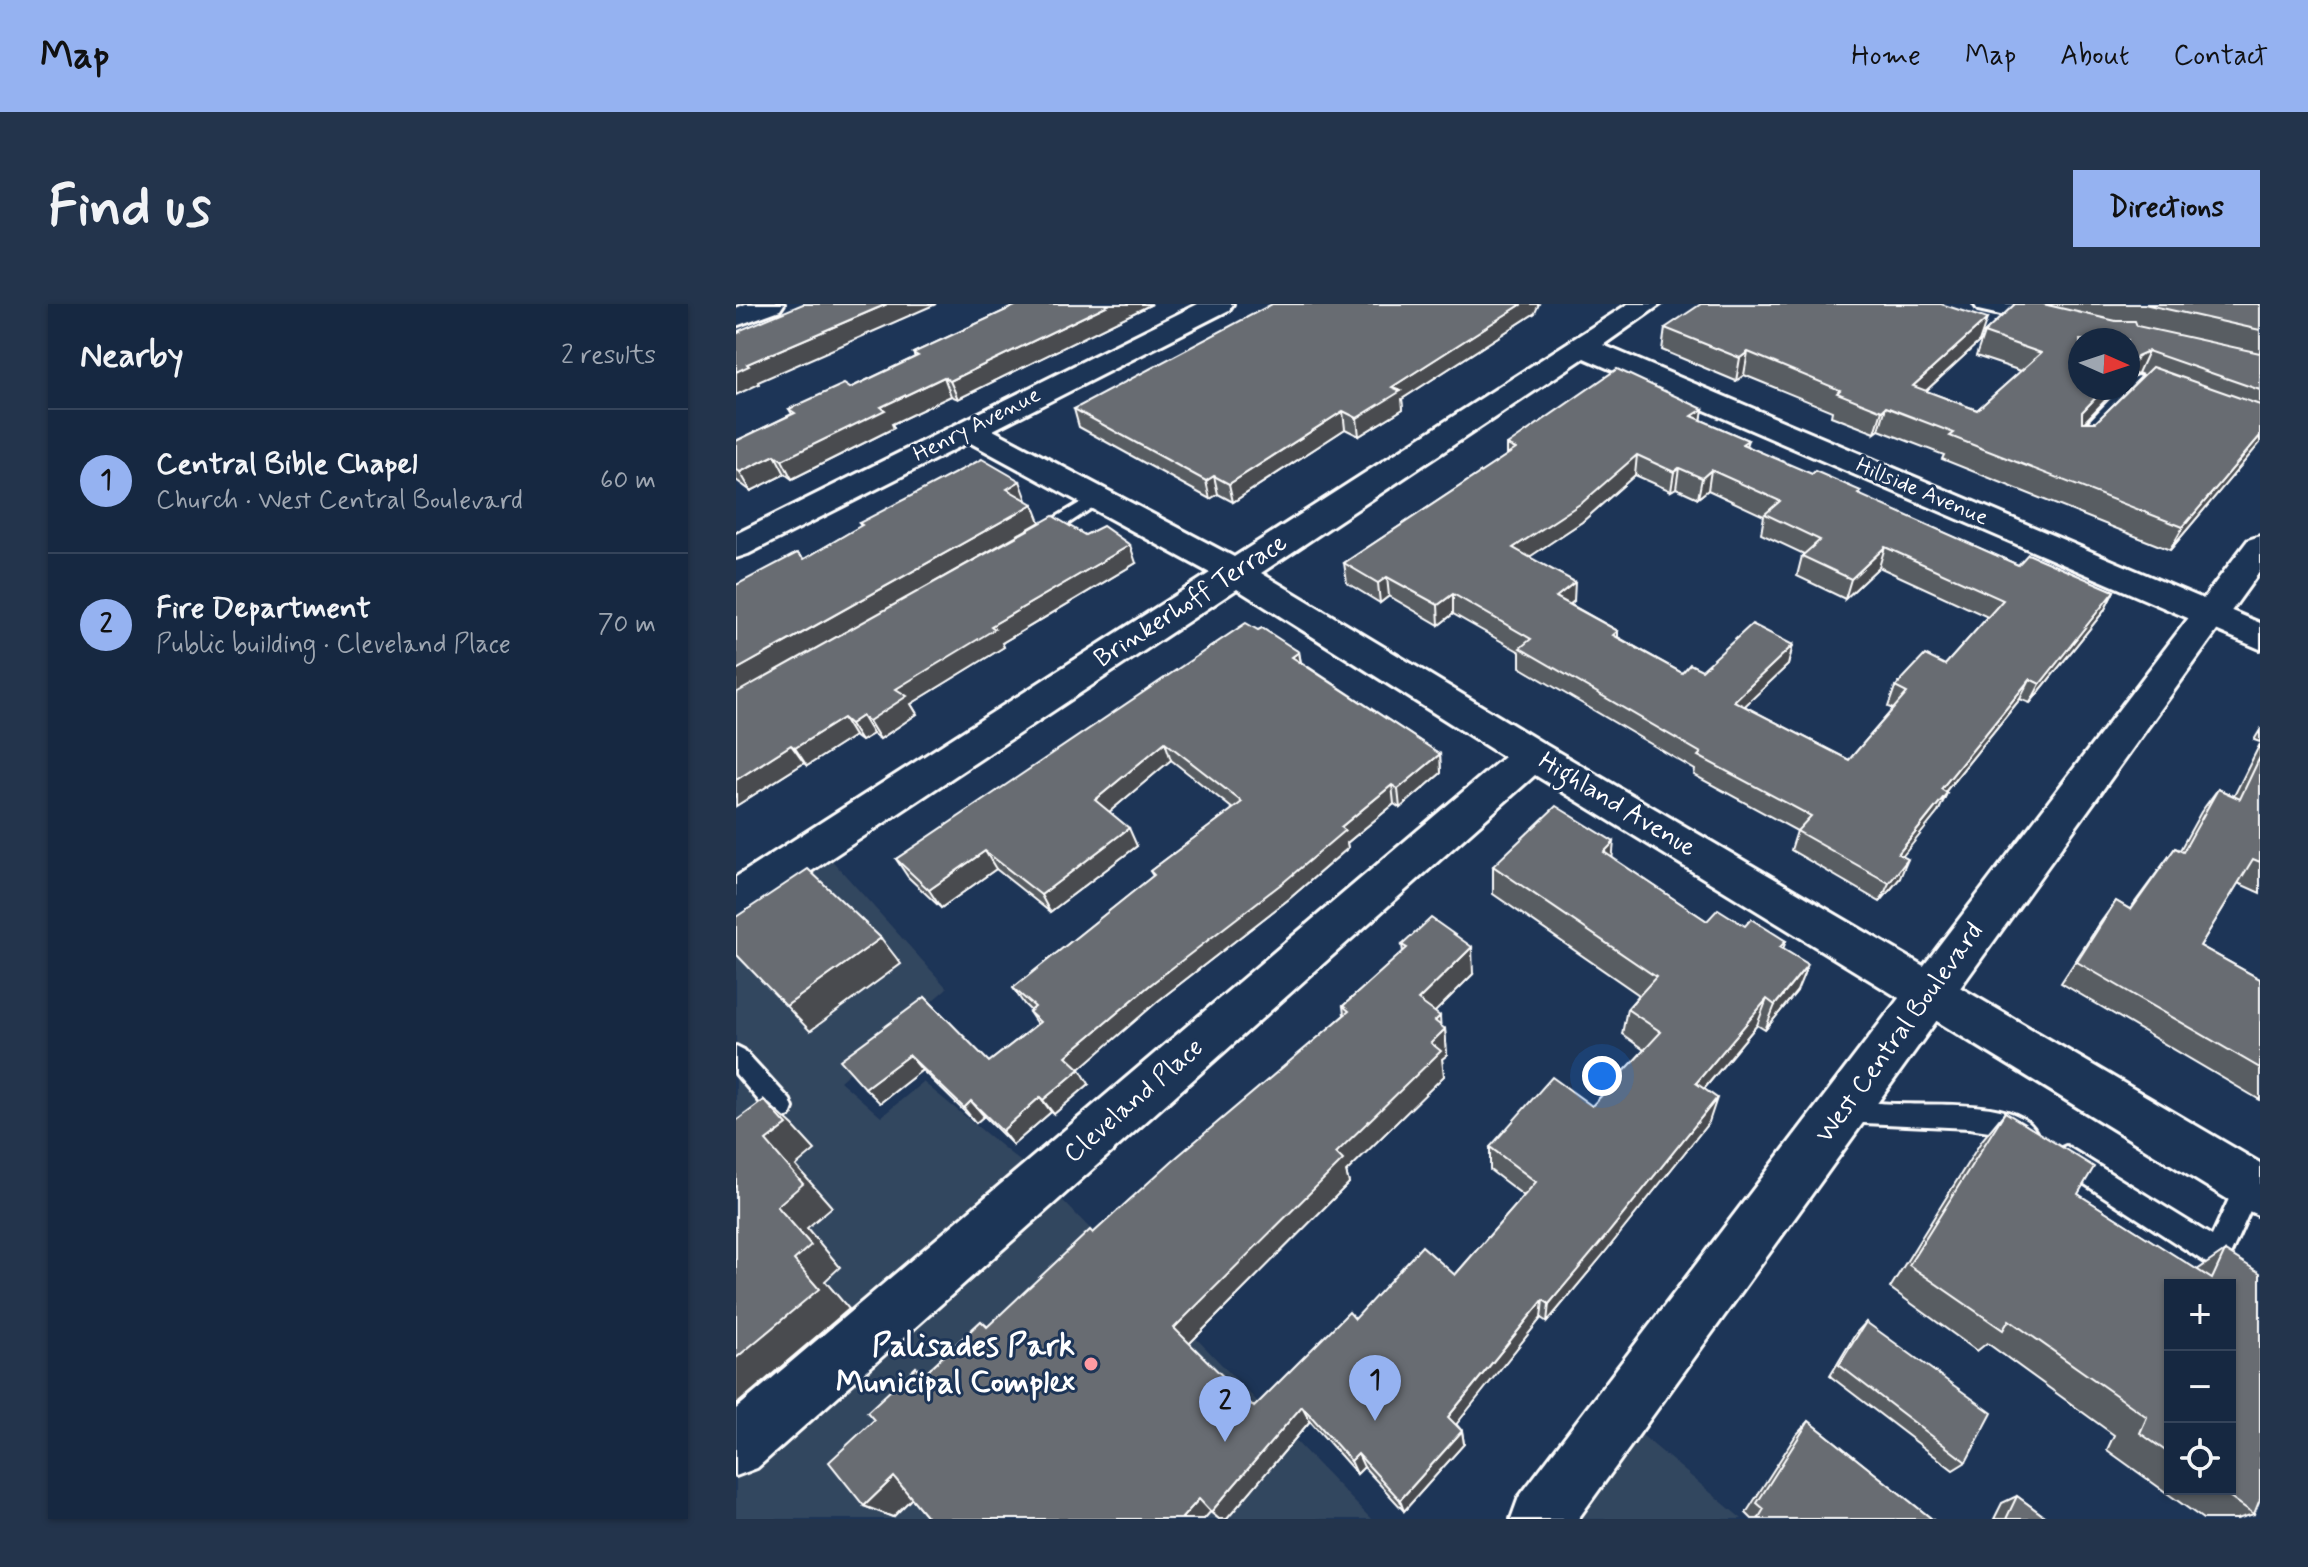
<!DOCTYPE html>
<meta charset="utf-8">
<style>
body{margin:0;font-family:Mynerve,sans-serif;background:#23344c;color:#f1f3f6}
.controls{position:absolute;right:24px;bottom:24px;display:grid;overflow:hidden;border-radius:0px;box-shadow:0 2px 6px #0004}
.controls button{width:72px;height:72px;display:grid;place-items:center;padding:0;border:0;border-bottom:2px solid #35445a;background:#162841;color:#f1f3f6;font:40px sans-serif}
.compass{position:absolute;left:1332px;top:24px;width:72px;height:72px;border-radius:50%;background:#162841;box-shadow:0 2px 6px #0004;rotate:93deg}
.you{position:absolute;left:866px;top:772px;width:28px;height:28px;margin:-20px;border:6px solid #fff;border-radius:50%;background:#1a73e8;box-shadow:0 0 0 12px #1a73e833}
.badge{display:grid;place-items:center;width:52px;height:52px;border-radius:50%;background:#95b2f1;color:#111;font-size:26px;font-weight:700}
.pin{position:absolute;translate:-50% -66px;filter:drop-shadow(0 2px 4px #0008)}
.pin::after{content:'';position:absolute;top:42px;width:28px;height:24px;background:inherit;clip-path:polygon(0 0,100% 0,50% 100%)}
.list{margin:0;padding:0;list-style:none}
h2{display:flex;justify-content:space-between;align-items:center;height:104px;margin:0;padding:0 32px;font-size:34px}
h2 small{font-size:26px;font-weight:400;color:#9ea6b1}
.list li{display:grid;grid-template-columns:52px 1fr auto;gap:24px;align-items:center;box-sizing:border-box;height:144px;padding:0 32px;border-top:2px solid #35445a}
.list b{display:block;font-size:30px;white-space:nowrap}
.list p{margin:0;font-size:26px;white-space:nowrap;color:#9ea6b1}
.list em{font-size:26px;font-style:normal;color:#9ea6b1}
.icon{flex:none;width:44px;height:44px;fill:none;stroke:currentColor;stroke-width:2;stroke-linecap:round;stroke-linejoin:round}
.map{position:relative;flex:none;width:1524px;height:1215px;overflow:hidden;border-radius:0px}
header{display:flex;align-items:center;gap:48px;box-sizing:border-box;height:112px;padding:0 40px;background:#95b2f1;color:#111}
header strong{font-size:38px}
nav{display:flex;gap:44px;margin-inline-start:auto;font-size:28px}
.intro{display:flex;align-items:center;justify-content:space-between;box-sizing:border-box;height:192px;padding:0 48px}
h1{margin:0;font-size:56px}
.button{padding:20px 36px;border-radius:0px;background:#95b2f1;color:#111;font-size:28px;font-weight:700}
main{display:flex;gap:48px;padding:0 48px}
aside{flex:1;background:#162841;border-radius:0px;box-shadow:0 2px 6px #0004}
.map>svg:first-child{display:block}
</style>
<header>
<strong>Map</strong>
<nav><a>Home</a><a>Map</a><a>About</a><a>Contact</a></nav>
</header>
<div class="intro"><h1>Find us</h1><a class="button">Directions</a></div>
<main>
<aside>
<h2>Nearby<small>2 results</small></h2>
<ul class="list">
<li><span class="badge">1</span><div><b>Central Bible Chapel</b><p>Church · West Central Boulevard</p></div><em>60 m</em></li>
<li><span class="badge">2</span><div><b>Fire Department</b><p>Public building · Cleveland Place</p></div><em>70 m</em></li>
</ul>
</aside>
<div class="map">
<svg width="1524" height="1215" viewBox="0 0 1524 1215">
<rect width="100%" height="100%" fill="#1d3557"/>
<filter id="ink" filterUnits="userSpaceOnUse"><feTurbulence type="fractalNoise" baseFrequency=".0125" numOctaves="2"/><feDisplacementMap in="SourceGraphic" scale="16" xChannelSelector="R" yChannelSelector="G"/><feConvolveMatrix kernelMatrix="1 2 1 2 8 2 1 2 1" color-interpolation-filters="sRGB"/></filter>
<g filter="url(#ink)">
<g fill="#33465f">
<polygon points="82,541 211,684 104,777 145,813 187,778 307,876 635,1215 0,1215 0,595"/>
<polygon points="882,1111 1006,1215 805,1215"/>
</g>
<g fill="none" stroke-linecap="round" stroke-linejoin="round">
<g stroke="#fff" stroke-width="6">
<g id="service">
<polygon points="1401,72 1436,86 1429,90 1404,82 1348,139 1338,139 1338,133 1385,84 1392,84 1392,77"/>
<polygon points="359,190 365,192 365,198 309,235 297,235 295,231 297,227"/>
<polygon points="0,742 8,746 54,796 57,804 54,812 45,815 36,812 0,770"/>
<path d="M 1107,796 C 1126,797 1145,800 1163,800 C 1195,802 1284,794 1300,828 L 1296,836 L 1287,840 L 1260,828 L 1233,824 L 1107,818 L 1098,815 L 1095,807 L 1098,799 Z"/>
<polygon points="1330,842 1476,932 1504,871 1513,868 1522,871 1524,884 1490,960 1481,964 1472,960 1321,862 1317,854 1321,846"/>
</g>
</g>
<g stroke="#fff" stroke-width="6">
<g id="minor">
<polygon points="10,0 48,0 44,6 0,22 0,4"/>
<polygon points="462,0 497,0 493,6 257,126 498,253 892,0 925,0 867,41 1524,319 1524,345 848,54 525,269 810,441 1524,859 1524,912 1506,904 799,471 21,1164 0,1172 0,1105 768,453 501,285 15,607 0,613 0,573 474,269 233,138 12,250 0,254 0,230"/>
</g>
</g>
<g stroke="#fff" stroke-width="6">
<polygon id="secondary" points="1524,232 1524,267 842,1215 775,1215 783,1193 1512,236"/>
</g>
<g stroke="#fff" stroke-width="6">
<polygon id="primary" points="1238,0 1288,0 1341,12 1345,18 1341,24 1331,26 1242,6"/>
</g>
<use href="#service" fill="#1d3557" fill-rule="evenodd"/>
<use href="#minor" fill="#1d3557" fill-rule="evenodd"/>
<use href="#secondary" fill="#1d3557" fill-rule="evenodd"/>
<use href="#primary" fill="#1d3557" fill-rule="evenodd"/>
</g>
<g fill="#595d62" stroke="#fff" stroke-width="2" fill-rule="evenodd">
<polygon points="276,0 416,0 222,95 215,92 156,120 158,124 56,175 49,170 15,187 0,176 0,137 56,110 53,105 114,84 179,53 177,49 277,3"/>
<path d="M 1279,0 L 1524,0 L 1524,139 L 1434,246 L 1206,155 L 1208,151 L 1143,126 L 1139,129 L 1095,112 L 1096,107 L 1008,71 L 1000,77 L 926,46 L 929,24 L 1243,38 L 1190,87 L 1241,106 L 1285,67 L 1240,52 L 1248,29 ZM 1392,36 L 1392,74 L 1402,69 L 1407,71 L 1360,118 L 1348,118 Z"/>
<polygon points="799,9 666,95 667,105 623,132 609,125 497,198 482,190 474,195 343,123 338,105"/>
<path d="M 967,105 L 965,116 L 1012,136 L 1010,142 L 1282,261 L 1378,287 L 1368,307 L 1294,399 L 1284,395 L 1209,488 L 1211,489 L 1202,508 L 1166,552 L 1164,574 L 1144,598 L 1055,546 L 1061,527 L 958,471 L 959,466 L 784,363 L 784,348 L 717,310 L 703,321 L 653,292 L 644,299 L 611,279 L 608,259 L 771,151 L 771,141 ZM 899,171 L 935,187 L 940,184 L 962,194 L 972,186 L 1028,212 L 1025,230 L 1068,250 L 1066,252 L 1061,272 L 1109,295 L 1143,263 L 1252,313 L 1209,361 L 1159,383 L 1152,403 L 1157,405 L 1113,456 L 1008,402 L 1052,361 L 1057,341 L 966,366 L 946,369 L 882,333 L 882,327 L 834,300 L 838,297 L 793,253 L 846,218 Z"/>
<polygon points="290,196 304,218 200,278 349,231 400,259 266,339 268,343 175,400 181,410 144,435 137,430 125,437 118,432 71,462 68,459 0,502 0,281 68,255 125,222 123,219"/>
<polygon points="522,326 563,348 565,358 704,450 705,469 664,504 658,500 611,539 612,544 553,595 422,697 343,765 353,780 318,810 315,808 277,841 248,812 240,819 186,766 144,799 189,693 253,758 301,720 293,708 295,707 288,700 277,684 417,572 414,567 497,505 435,456 373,508 401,542 314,608 260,565 205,604 172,573 160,555"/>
<polygon points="1524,426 1524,438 1518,436"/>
<polygon points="1524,440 1524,589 1502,579 1464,642 1524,675 1524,796 1325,679 1364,619 1380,597 1394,605 1439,544 1444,546 1465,508 1482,485 1498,492"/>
<polygon points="876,554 971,617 1009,622 1050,637 1047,645 1061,687 1029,726 1021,721 968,785 973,818 866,952 811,1018 805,1014 720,1120 726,1127 728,1140 668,1207 628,1163 621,1170 574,1117 491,1215 483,1215 474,1208 468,1215 193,1215 176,1194 157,1213 128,1202 138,1116 180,1063 189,1069 245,1017 252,1023 608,711 607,702 667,648 666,641 737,670 698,708 704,722 709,725 711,751 706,755 708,772 610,868 613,879 453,1040 518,1103 619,1015 719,971 788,892 754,866 754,843 856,802 908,746 886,730 891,705 903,691 757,590 757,562"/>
<path d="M 1269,808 L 1342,890 L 1461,966 L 1489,947 L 1518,1210 L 1501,1215 L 1467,1215 L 1371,1146 L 1378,1131 L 1251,1039 L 1241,1047 L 1154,984 L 1246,836 ZM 1434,981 L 1494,1185 L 1434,1185 Z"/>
<polygon points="1130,1018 1230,1158 1217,1166 1094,1072 1120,1029"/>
<polygon points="1073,1117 1196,1215 1016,1215 1010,1209 1060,1131"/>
<polygon points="1281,1192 1312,1215 1258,1215 1266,1199"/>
</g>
<g fill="#484c50" stroke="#fff" stroke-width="2">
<polygon points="151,0 200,0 22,78 23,80 0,91 0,68 11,60"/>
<polygon points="374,0 416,0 222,95 214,77"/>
<polygon points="786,0 803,0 799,9 666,95 667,105 623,132 621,114 656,83"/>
<polygon points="1251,15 1243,38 1170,105 1177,82"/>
<polygon points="1412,47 1402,69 1392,74 1392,60 1401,52"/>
<polygon points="1012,48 1008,71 1000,77 1004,54"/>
<polygon points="208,73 215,92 156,120 158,124 56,175 46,156 145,103"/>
<polygon points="1369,84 1381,84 1336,131 1346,108"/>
<polygon points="1150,103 1143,126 1139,129 1146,107"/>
<polygon points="967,105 964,124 956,112"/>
<polygon points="607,107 609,125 497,198 493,180"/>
<polygon points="1524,132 1524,139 1434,246 1447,223"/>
<polygon points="39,151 49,170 15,187 4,168"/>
<polygon points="901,151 899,171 846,218 777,264 777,244"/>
<polygon points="943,164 940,184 935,187 938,168"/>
<polygon points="975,166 972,186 962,194 966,174"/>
<polygon points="478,172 482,190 474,195 470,177"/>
<polygon points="284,177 291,196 279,203 271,185"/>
<polygon points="297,200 304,218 0,392 0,366"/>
<polygon points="394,241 400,259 266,339 268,343 175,400 181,410 144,435 133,417 160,385 255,322"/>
<polygon points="1149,243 1143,263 1109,295 1115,275"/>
<polygon points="651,273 653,292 644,299 642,279"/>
<polygon points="839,278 838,297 819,312 820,293"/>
<polygon points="1378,287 1368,307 1294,399 1304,380"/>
<polygon points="717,290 717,310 703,321 702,301"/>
<polygon points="1057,341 1052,361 994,416 998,397"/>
<polygon points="563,348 566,367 556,353"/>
<polygon points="1294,375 1284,395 1196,504 1205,485"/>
<polygon points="126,412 137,430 125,437 114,420"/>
<polygon points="107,414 118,432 71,462 59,444"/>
<polygon points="429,438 435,456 366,514 359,496"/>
<polygon points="55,441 68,459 0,502 0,476"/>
<polygon points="704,450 705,469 664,504 662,485"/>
<polygon points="656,481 658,500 611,539 612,544 553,595 422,697 340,768 330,752 414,681"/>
<polygon points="1211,489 1202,508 1154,568 1162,550"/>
<polygon points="393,524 401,542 314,608 305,591"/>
<polygon points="878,538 875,567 868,548"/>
<polygon points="249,547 260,565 205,604 193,586"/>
<polygon points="1172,555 1164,574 1144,598 1153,579"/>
<polygon points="145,634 165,660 74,727 50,702"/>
<polygon points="736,643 737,670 685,722 682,696"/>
<polygon points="1072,660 1061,687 1029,726 1039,701"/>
<polygon points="1031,695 1021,721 953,803 960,779"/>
<polygon points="704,712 705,729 709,725 711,751 706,755 708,772 610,868 613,879 451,1042 438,1024 600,849 695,739 699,717"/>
<polygon points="173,751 186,766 144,799 129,784"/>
<polygon points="344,765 353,780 318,810 307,796"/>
<polygon points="304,793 315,808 277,841 266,827"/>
<polygon points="981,794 973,818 866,952 811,1018 813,1000"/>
<polygon points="28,796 57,822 79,846 60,862 96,903 71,924 104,963 89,977 113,1005 0,1101 0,1054 58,956 41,902 30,837"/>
<polygon points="235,797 248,812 240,819 228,804"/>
<polygon points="807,996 805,1014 715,1127 712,1113"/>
<polygon points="566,1102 574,1117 491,1215 483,1215 475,1208"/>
<polygon points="726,1127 728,1140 668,1207 664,1196"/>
<polygon points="622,1150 628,1163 621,1170 615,1157"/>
<polygon points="158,1173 185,1185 157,1213 128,1202"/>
<polygon points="463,1195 476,1206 468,1215 445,1215"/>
</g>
<g fill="#676c72" stroke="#fff" stroke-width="2" fill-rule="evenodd">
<polygon points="67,0 151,0 11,60 13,62 0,68 0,30 4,28 2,27"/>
<polygon points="278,0 374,0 214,77 208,73 145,103 149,106 46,156 39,151 4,168 0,165 0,137 59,109 53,105 108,80 114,84 182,52 177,49 279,2"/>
<polygon points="536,0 786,0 656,83 665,87 621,114 607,107 493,180 478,172 470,177 338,105"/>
<polygon points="965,0 1205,0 1251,15 1177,82 1241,106 1305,49 1248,29 1279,0 1307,0 1380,17 1399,17 1401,22 1524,49 1524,86 1412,47 1401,52 1399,58 1392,60 1392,36 1344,36 1344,84 1369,84 1346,108 1346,118 1360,118 1416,63 1524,101 1524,132 1447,223 1214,132 1218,129 1150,103 1146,107 1101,89 1104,86 1012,48 1004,54 929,24"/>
<polygon points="1408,0 1524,0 1524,26"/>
<path d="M 881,65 L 967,105 L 956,112 L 1012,136 L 1006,140 L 1076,170 L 1079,167 L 1125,187 L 1122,190 L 1282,261 L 1292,250 L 1378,287 L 1304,380 L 1294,375 L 1205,485 L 1211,489 L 1162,550 L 1172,555 L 1153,579 L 1061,527 L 1075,512 L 962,452 L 965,449 L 784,344 L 795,335 L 717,290 L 702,301 L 651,273 L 642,279 L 608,259 L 780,145 L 771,141 ZM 901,151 L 938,168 L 943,164 L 966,174 L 975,166 L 1044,197 L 1029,210 L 1084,236 L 1066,252 L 1115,275 L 1149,243 L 1267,296 L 1209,361 L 1189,351 L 1159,383 L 1171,389 L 1113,456 L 998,397 L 1057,341 L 1016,320 L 966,366 L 954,360 L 946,369 L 877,331 L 882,327 L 820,293 L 839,278 L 777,244 L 847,198 Z"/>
<polygon points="246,155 284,177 271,185 297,200 0,366 0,281 61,249 68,255 126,221 123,219"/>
<polygon points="317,212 349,231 367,222 394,241 255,322 259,325 160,385 171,392 133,417 126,412 114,420 107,414 59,444 55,441 0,476 0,389"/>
<polygon points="510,319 522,326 526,324 563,348 556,353 704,450 662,485 656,481 605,523 609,526 549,577 414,681 330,752 344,765 307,796 304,793 266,827 235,797 228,804 173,751 129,784 104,756 189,693 253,758 304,718 293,708 299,703 277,684 418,571 414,567 506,498 429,438 359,496 393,524 305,591 249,547 193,586 160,555"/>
<polygon points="1524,453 1524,558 1517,555 1464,642 1524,675 1524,764 1341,658 1380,597 1395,606 1439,544 1447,548 1482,485 1504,495"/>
<polygon points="820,502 878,538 868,548 971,617 982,605 1009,622 1015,615 1050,637 1044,643 1072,660 1039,701 1031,695 960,779 981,794 870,932 813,1000 807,996 712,1113 726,1127 664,1196 622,1150 615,1157 566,1102 475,1208 463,1195 445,1215 193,1215 158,1173 128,1202 93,1158 138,1116 131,1108 180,1063 187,1071 245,1017 251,1023 354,926 357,929 436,857 613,707 607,702 671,644 666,641 695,614 736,643 682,696 704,712 699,717 709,725 695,739 705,747 600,849 607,856 438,1024 518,1103 613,1008 619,1015 686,942 719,971 800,878 754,843 816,773 856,802 925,728 891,705 920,673 757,562"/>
<polygon points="72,565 145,634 50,702 0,650 0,613"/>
<polygon points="28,796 51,821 30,837 67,880 41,902 75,941 58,956 83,985 0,1054 0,817"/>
<polygon points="1269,808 1358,863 1342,890 1476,975 1489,947 1524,969 1524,1195 1518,1210 1483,1185 1494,1185 1494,981 1434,981 1434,1150 1404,1129 1411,1113 1273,1016 1267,1026 1173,961"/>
<polygon points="1130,1018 1256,1109 1230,1158 1103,1061"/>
<polygon points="1073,1117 1196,1215 1022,1215 1028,1205 1021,1199"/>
<polygon points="1281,1192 1312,1215 1270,1215"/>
</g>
</g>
<circle fill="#ff9aa2" stroke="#1d3557" stroke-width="3" cx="355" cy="1060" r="8"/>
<g text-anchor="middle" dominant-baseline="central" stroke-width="6" stroke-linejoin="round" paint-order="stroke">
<g font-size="22" fill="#fff" stroke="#1d3557">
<text transform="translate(241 121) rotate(-27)">Henry Avenue</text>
<text transform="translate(1186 188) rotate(23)">Hillside Avenue</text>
</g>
<g font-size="26" fill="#fff" stroke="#1d3557">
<text transform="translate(455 297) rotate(-33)">Brinkerhoff Terrace</text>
<text transform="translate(881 501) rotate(31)">Highland Avenue</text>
<text transform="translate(1164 729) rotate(-54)">West Central Boulevard</text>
<text transform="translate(398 797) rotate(-41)">Cleveland Place</text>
</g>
<g font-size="32" font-weight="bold" fill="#fff" stroke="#1d3557" text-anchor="end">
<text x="339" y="1042">Palisades Park<tspan x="339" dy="37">Municipal Complex</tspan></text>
</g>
</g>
</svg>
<div class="controls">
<button>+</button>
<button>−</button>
<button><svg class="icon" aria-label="locate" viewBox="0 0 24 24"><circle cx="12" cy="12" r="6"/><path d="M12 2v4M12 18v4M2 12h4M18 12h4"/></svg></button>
</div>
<svg class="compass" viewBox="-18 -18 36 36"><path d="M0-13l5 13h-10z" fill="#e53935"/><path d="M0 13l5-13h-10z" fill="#9ea6b1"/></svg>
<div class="you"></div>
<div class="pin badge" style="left:639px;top:1117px">1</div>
<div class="pin badge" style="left:489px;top:1138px">2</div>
</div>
</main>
